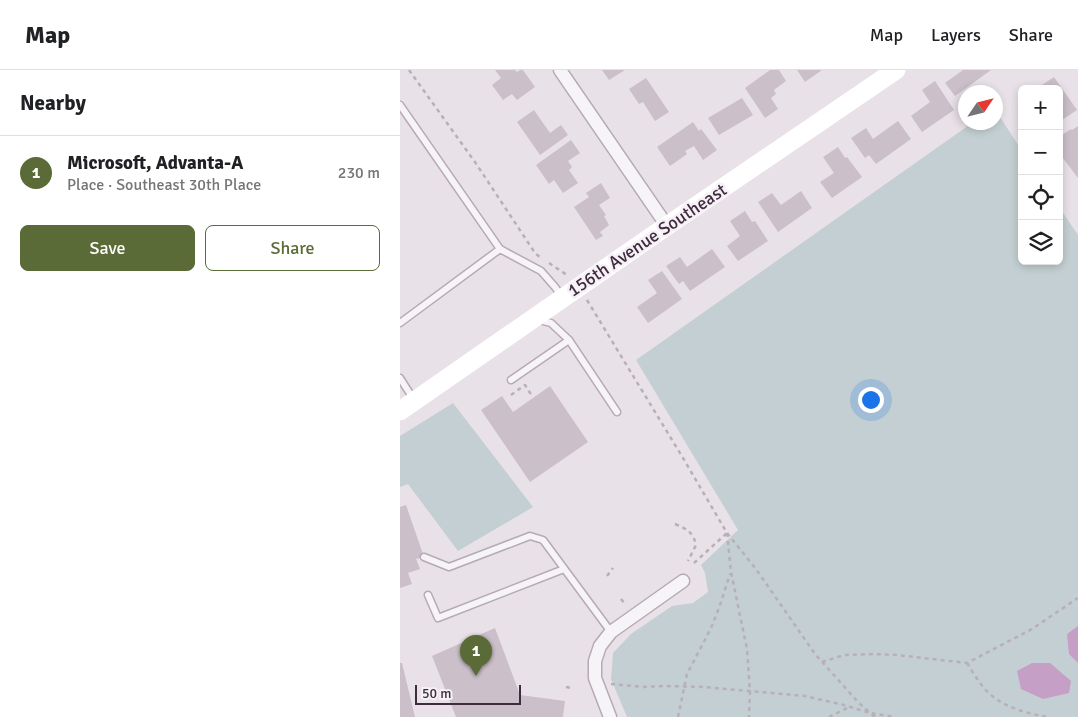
<!DOCTYPE html>
<meta charset="utf-8">
<style>
body{margin:0;font-family:Signika,sans-serif;background:#f2f2f2;color:#202124}
.controls{position:absolute;right:15px;top:15px;display:grid;overflow:hidden;border-radius:8px;box-shadow:0 2px 8px #0003}
.controls button{width:45px;height:45px;display:grid;place-items:center;padding:0;border:0;border-bottom:1px solid #e0e0e0;background:#fff;color:#202124;font:25px sans-serif}
.compass{position:absolute;left:558px;top:15px;width:45px;height:45px;border-radius:50%;background:#fff;box-shadow:0 2px 8px #0003;rotate:55deg}
.scale{position:absolute;left:15px;bottom:12px;width:106px;box-sizing:border-box;padding-left:5px;border:2px solid #3f2b3e;border-top:0;font-size:14px;line-height:18px;white-space:nowrap;color:#3f2b3e;-webkit-text-stroke:4px #f6f1f6;paint-order:stroke}
.you{position:absolute;left:470px;top:329px;width:18px;height:18px;margin:-12px;border:4px solid #fff;border-radius:50%;background:#1a73e8;box-shadow:0 0 0 8px #1a73e833}
.badge{display:grid;place-items:center;width:32px;height:32px;border-radius:50%;background:#5a6b37;color:#fff;font-size:16px;font-weight:700}
.pin{position:absolute;translate:-50% -41px;filter:drop-shadow(0 1px 2px #0008)}
.pin::after{content:'';position:absolute;top:26px;width:18px;height:15px;background:inherit;clip-path:polygon(0 0,100% 0,50% 100%)}
.list{margin:0;padding:0;list-style:none}
h2{display:flex;justify-content:space-between;align-items:center;height:65px;margin:0;padding:0 20px;font-size:21px}
h2 small{font-size:16px;font-weight:400;color:#757577}
.list li{display:grid;grid-template-columns:32px 1fr auto;gap:15px;align-items:center;box-sizing:border-box;height:75px;padding:0 20px;border-top:1px solid #e0e0e0}
.list b{display:block;font-size:19px;white-space:nowrap}
.list p{margin:0;font-size:16px;white-space:nowrap;color:#757577}
.list em{font-size:16px;font-style:normal;color:#757577}
.actions{display:flex;gap:10px;padding:15px 20px}
.actions a{flex:1;padding:11px 0;border:1px solid #5a6b37;border-radius:8px;text-align:center;font-size:18px;color:#5a6b37}
.actions .main{background:#5a6b37;color:#fff}
.icon{flex:none;width:28px;height:28px;fill:none;stroke:currentColor;stroke-width:2;stroke-linecap:round;stroke-linejoin:round}
.map{position:relative;flex:none;width:678px;height:647px;overflow:hidden}
header{display:flex;align-items:center;gap:30px;box-sizing:border-box;height:70px;padding:0 25px;background:#fff;border-bottom:1px solid #e0e0e0}
header strong{font-size:24px}
nav{display:flex;gap:28px;margin-inline-start:auto;font-size:18px}
main{display:flex}
aside{flex:1;background:#fff}
.map>svg:first-child{display:block}
</style>
<header>
<strong>Map</strong>
<nav><a>Map</a><a>Layers</a><a>Share</a></nav>
</header>
<main>
<aside>
<h2>Nearby<small></small></h2>
<ul class="list">
<li><span class="badge">1</span><div><b>Microsoft, Advanta-A</b><p>Place · Southeast 30th Place</p></div><em>230 m</em></li>
</ul>
<div class="actions"><a class="main">Save</a><a>Share</a></div>
</aside>
<div class="map">
<svg width="678" height="647" viewBox="0 0 678 647">
<rect width="100%" height="100%" fill="#e9e1e8"/>
<g fill="#c3cfd2">
<polygon points="596,41 622,81 622,191 659,191 659,137 678,165 678,647 227,647 211,609 213,583 231,564 272,536 293,533 308,522 305,503 301,495 338,460 236,290 572,53 596,52"/>
<polygon points="53,333 133,437 58,481 8,414 0,417 0,366"/>
</g>
<g fill="#c59fc6">
<polygon points="678,556 678,593 669,584 667,564"/>
<polygon points="632,593 650,593 671,611 669,623 643,629 621,619 617,601"/>
</g>
<g fill="#cbbfca">
<polygon points="95,0 115,0 117,2 120,0 123,0 135,17 117,30 112,24 103,30 92,15 101,8"/>
<polygon points="202,0 225,0 209,10"/>
<polygon points="370,0 379,0 386,11 374,20 376,24 371,28 378,39 365,48 345,18"/>
<polygon points="397,0 422,0 405,12"/>
<polygon points="563,0 591,0 555,26 545,13"/>
<polygon points="654,7 677,40 659,52 659,19 636,19"/>
<polygon points="246,8 269,42 255,51 243,32 239,34 229,19"/>
<polygon points="535,11 554,40 522,62 511,46 530,32 522,20"/>
<polygon points="342,28 353,45 319,65 308,48"/>
<polygon points="134,40 150,63 161,55 168,65 140,85 117,52"/>
<polygon points="498,51 511,69 476,94 469,85 465,88 451,68 466,58 473,69"/>
<polygon points="293,52 299,61 301,59 317,80 303,90 294,76 285,81 287,84 270,96 257,77"/>
<polygon points="678,56 678,108 659,83 659,67 671,59 672,60"/>
<polygon points="171,70 180,83 168,91 172,97 169,100 178,113 163,123 154,110 149,114 136,95"/>
<polygon points="438,77 445,88 447,87 462,107 432,128 420,112 434,103 423,87"/>
<polygon points="201,113 210,128 199,135 206,145 204,146 209,155 200,162 203,166 196,170 174,137 189,127 186,123"/>
<polygon points="401,121 412,138 378,162 358,132 372,123 381,135"/>
<polygon points="345,141 352,152 355,151 368,171 338,191 327,176 340,166 330,151"/>
<polygon points="312,179 325,197 290,221 283,211 279,214 266,196 280,187 287,197"/>
<polygon points="262,201 282,229 248,253 237,237 257,223 248,210"/>
<polygon points="150,316 188,372 130,412 81,340 102,326 113,342"/>
<polygon points="6,435 24,487 16,489 20,499 8,503 12,514 0,518 0,437"/>
<polygon points="95,558 120,625 165,631 163,647 56,647 32,586"/>
<polygon points="0,593 2,593 15,647 0,647"/>
</g>
<g fill="none" stroke-linecap="round" stroke-linejoin="round">
<g stroke="#b6aab5" stroke-width="9">
<g id="lane">
<polyline points="0,35 100,179"/>
<polyline points="139,250 151,253 169,270 217,342"/>
<polyline points="0,253 100,179 141,201 155,217 162,227"/>
<polyline points="0,308 14,330"/>
<polyline points="111,310 169,270"/>
<polyline points="24,487 49,497 130,466 143,470 211,562"/>
<polyline points="28,525 38,548 164,499"/>
</g>
</g>
<g stroke="#b6aab5" stroke-width="15">
<g id="street">
<polyline points="160,0 267,156"/>
<polyline points="210,647 195,608 195,591 200,576 211,562 283,511"/>
</g>
</g>
<g stroke="#b8b0b8" stroke-width="2.5" stroke-dasharray="4 4" stroke-linecap="butt">
<polyline points="9,0 77,95 135,183 142,189"/>
<polyline points="149,193 167,205"/>
<polyline points="187,230 283,388 327,463 356,499 415,584 458,632 470,643 495,647"/>
<polyline points="111,325 125,315 132,326"/>
<path d="M 275,454 C 287,459 293,462 296,475 L 288,491"/>
<polyline points="327,463 331,502 347,579 350,622 349,647"/>
<polyline points="294,493 327,463"/>
<polyline points="207,506 213,498"/>
<polyline points="221,529 225,534"/>
<polyline points="422,592 444,585 473,584 497,585 567,593 632,559 678,528"/>
<path d="M 567,593 C 572,601 578,611 584,618 C 599,636 625,643 647,647"/>
<polyline points="211,614 243,617 264,616 304,617 405,626 444,635 470,643 475,647"/>
<polyline points="166,617 171,618"/>
<polyline points="278,647 287,604 311,558 319,538 330,504"/>
<polyline points="429,647 449,637"/>
</g>
<use href="#lane" stroke="#f7f4f7" stroke-width="6"/>
<use href="#street" stroke="#f7f4f7" stroke-width="12"/>
<polyline stroke="#fff" stroke-width="19" points="0,341 258,162 496,0"/>
</g>
<g text-anchor="middle" dominant-baseline="central" stroke-width="5" stroke-linejoin="round" paint-order="stroke">
<g font-size="18" fill="#3f2b3e" stroke="#f6f1f6">
<text transform="translate(247 170) rotate(-34)">156th Avenue Southeast</text>
</g>
</g>
</svg>
<div class="controls">
<button>+</button>
<button>−</button>
<button><svg class="icon" aria-label="locate" viewBox="0 0 24 24"><circle cx="12" cy="12" r="6"/><path d="M12 2v4M12 18v4M2 12h4M18 12h4"/></svg></button>
<button><svg class="icon" aria-label="layers" viewBox="0 0 24 24"><path d="M12 4l9 5-9 5-9-5zM3 14l9 5 9-5"/></svg></button>
</div>
<svg class="compass" viewBox="-18 -18 36 36"><path d="M0-13l5 13h-10z" fill="#e53935"/><path d="M0 13l5-13h-10z" fill="#757577"/></svg>
<div class="scale">50 m</div>
<div class="you"></div>
<div class="pin badge" style="left:76px;top:606px">1</div>
</div>
</main>
